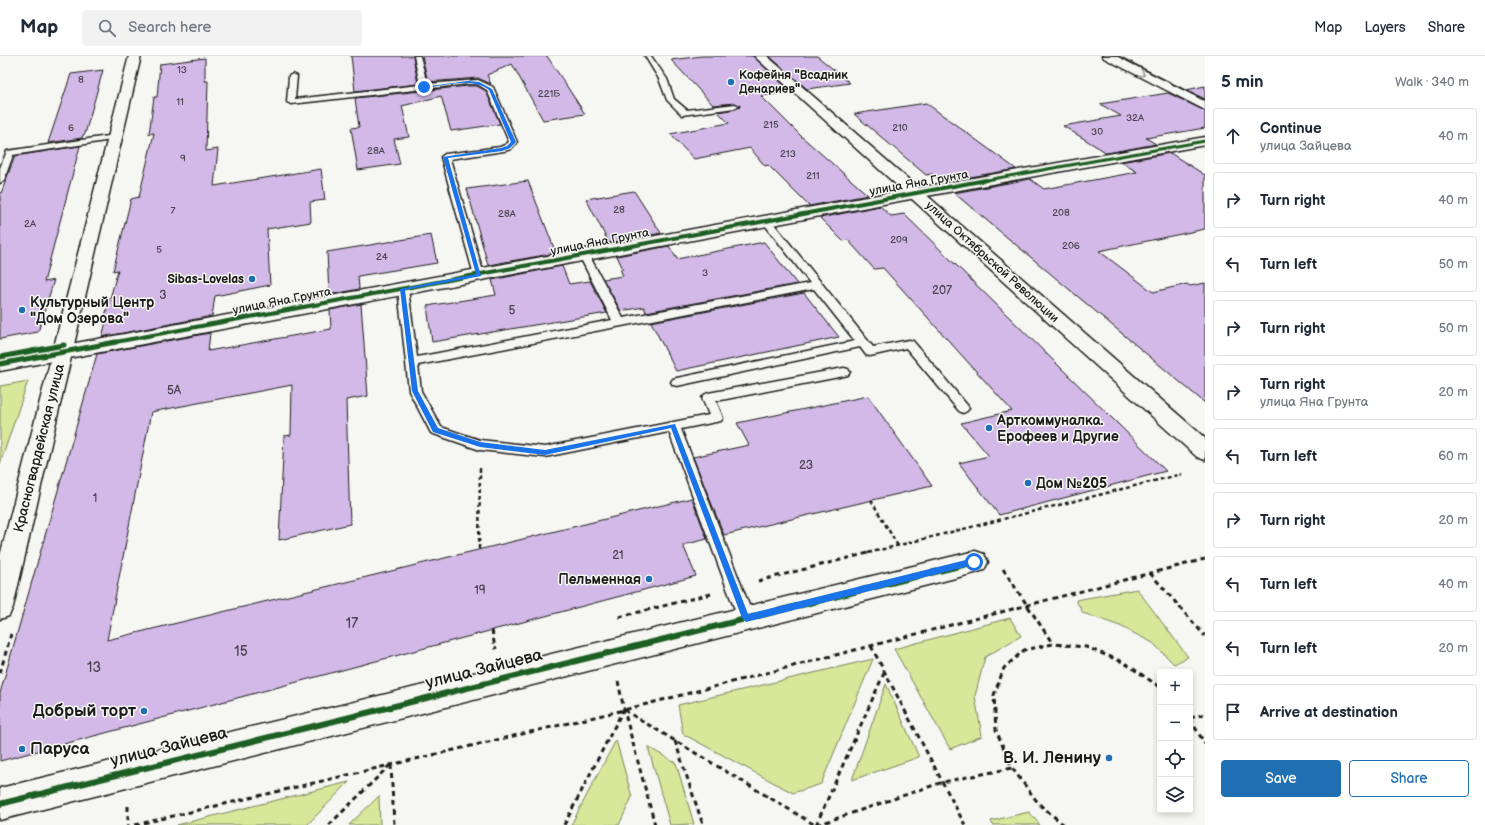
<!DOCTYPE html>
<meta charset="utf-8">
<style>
body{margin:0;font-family:"Balsamiq Sans",sans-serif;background:#f2f2f3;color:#1f2937}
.controls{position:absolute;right:12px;bottom:12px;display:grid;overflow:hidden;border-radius:4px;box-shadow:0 2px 6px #0003}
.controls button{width:36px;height:36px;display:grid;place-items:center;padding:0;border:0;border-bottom:1px solid #e0e1e3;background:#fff;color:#1f2937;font:20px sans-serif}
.stop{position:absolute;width:12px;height:12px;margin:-9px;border:3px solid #1a73e8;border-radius:50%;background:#fff}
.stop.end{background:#1a73e8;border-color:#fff;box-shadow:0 1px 4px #0008}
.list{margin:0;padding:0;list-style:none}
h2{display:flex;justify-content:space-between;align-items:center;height:52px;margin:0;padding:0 16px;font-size:17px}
h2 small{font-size:13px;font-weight:400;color:#747a83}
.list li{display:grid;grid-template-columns:26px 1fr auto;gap:12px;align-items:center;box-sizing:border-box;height:56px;margin:0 8px 8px;padding:0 8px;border:1px solid #e0e1e3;border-radius:4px}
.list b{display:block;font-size:15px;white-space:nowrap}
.list p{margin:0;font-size:13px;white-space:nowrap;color:#747a83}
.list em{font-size:13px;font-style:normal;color:#747a83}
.actions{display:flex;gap:8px;padding:12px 16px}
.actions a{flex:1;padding:9px 0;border:1px solid #1f6fb2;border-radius:4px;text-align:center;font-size:14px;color:#1f6fb2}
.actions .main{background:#1f6fb2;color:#fff}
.icon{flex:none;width:22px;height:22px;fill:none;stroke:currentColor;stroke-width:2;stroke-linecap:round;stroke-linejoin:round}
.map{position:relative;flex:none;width:1205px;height:769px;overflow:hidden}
header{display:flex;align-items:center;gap:24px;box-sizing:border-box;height:56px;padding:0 20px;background:#fff;border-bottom:1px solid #e0e1e3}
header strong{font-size:19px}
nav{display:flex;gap:22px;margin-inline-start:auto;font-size:14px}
.search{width:280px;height:36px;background:#f2f2f3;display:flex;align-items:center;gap:10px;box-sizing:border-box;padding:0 14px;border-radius:4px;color:#747a83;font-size:15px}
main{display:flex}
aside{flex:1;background:#fff}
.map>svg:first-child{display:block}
</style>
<header>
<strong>Map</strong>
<div class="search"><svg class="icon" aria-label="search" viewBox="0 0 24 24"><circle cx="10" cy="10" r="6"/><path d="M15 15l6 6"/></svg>Search here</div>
<nav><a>Map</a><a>Layers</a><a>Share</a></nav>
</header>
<main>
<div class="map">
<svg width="1205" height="769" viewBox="0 0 1205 769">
<rect width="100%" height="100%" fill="#f6f6f2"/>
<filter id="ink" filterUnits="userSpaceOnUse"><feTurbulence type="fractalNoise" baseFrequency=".025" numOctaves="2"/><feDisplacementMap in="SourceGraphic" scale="8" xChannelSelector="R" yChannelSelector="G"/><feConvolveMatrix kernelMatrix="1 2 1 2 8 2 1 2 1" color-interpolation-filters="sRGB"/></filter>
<g filter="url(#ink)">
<g fill="#d8e79a" stroke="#7a825b">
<polygon points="28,325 0,408 0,330"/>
<polygon points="1137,533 1188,601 1174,608 1153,587 1120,570 1083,557 1076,544"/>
<polygon points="1010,562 1021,580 985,601 975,640 982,680 950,693 894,593"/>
<polygon points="873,603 821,728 793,737 683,678 678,649"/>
<polygon points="886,628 919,701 852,724"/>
<polygon points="616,684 632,741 619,769 571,769"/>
<polygon points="648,691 676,707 694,768 670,769"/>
<polygon points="349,726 307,769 177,769"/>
<polygon points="379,740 380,769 349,769"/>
<polygon points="1029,756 1040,769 993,769 991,765"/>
</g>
<g fill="#d2b9e7" stroke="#1c1c1c">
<polygon points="351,0 413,0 418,28 355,35"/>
<polygon points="422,0 547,0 585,58 543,64 512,8 487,19 491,28 478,22 428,26"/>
<polygon points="702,0 753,0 791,36 761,40 801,80 868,139 809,150 768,109 765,110 750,92 694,103 670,78 729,67 718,56 735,53 740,51 735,47 713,49 671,4"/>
<polygon points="769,0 817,0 850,27 807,33"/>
<polygon points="205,2 205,25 208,25 206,95 218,93 214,130 321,113 325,144 310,146 311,166 267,173 270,229 215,240 212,260 102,281 106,266 103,267 118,214 113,215 131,143 139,141 154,77 149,78 154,41 157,41 160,8"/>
<polygon points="103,14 85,78 83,79 82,82 48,87 71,18"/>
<polygon points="468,30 477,30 486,35 500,68 451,75 441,40 402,50 409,81 394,83 400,108 358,114 351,72 359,71 355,42"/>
<polygon points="1205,30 1205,43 1186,34"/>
<polygon points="1168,37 1205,55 1205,72 1146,82 1156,88 1107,97 1063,70 1121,60 1100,48"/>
<polygon points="926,47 1016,113 942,126 932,118 926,119 854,58"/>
<polygon points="80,90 44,226 54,224 38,276 0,283 0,140 15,100"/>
<polygon points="1170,97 1205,119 1205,173 1099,195 1153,236 1187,228 1190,230 1205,227 1205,347 954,137 1030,123 1044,133 1137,116 1121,106"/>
<polygon points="528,125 556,197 488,209 467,133"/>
<polygon points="634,135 661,177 609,187 586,143"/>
<polygon points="880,150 891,160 904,158 1166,415 999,459 959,407 989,400 961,367 1012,355 883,212 874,213 848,184 843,185 820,162"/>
<polygon points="431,179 437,207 358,220 359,233 329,239 327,196"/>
<polygon points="764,186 797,228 646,256 644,251 621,255 603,223 623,220 620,213 623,213 617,200 669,190 677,203"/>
<polygon points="562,210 569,228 590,225 607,257 432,286 427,250 496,239 492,224"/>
<polygon points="804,237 839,281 676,315 651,266"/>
<polygon points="361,248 368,340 346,344 350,468 279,484 284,380 291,379 292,329 151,356 107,584 692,442 707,483 683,489 696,520 0,705 0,637 97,298 210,277 208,295 331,273 330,254"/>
<polygon points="868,340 932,430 724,479 693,401 749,389 737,367"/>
</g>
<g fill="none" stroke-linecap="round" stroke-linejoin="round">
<g stroke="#1c1c1c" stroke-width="3">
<g id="service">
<polygon points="414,0 420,0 427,28 478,24 493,31 517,86 511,93 504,95 450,103 484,219 483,221 479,222 474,219 441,101 445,98 500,91 505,89 509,86 487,34 477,28 468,28 291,48 287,46 289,20 293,18 297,20 295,43 420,29"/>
<polygon points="645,0 651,0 667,23 674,43 687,54 735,48 739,50 735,52 682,59 667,44 659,23"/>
<polygon points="115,79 119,81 118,83 13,99 4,124 0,127 0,112 7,95"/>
<polygon points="767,162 770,163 873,291 909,284 913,285 967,349 969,352 967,355 963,357 959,355 906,292 870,300 866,299 860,291 677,330 673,329 671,326 673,323 677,322 855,285 814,233 418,309 421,335 441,371 480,384 545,391 709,359 702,342 704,339 708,337 844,312 848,313 850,316 848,319 844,320 716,345 723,362 721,365 681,373 754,562 752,567 746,570 740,567 738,562 669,376 545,401 480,394 431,377 409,335 398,233 403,230 408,233 417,301 612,264 579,199 584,196 589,199 623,262 810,227 762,165"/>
</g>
</g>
<g stroke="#1c1c1c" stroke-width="3">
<g id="minor">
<polygon points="1102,0 1117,0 1205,45 1205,54 1104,2"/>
<polygon points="1205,81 1205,89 894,146 0,315 0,301 894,136"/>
<polygon points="975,495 984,498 988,506 984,514 975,517 0,764 0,732"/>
</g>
</g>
<g stroke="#1c1c1c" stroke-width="3">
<polygon id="tertiary" points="129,0 141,0 13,551 9,560 0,563 0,500"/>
</g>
<g stroke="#1c1c1c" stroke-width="3">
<polygon id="primary" points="754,0 767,0 1205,382 1205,404 1197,401"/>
</g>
<g stroke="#1c1c1c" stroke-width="2.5" stroke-dasharray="4 3" stroke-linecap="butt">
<polyline points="871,444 898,490"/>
<polyline points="479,493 480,412"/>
<polyline points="868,497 1182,418"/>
</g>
<g stroke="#1c1c1c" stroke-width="3" stroke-dasharray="5 4" stroke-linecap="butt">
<polyline points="1003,513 1053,588"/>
<polyline points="1150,517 1205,580"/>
<polyline points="758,525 872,496"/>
<polyline points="619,561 711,538"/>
<polyline points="492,574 495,592 497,591"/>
<polyline points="871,590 965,769"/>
<polyline points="0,617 11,578"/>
<polyline points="618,625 624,654 655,769"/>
<polyline points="624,654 815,769"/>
<polyline points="1190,662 1205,658"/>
<polyline points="1190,663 1205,688"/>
<polyline points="675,685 703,769"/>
<polyline points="391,709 394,769"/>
<polyline points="128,750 128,769"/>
<polyline points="135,769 624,654 1205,503"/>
<polyline points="329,769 390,709"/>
<polyline points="564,769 623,654"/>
<polyline points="816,769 885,615"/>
<polyline points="817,769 943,726 1012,712"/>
<polyline points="1064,769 1039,748 1012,712 996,674 994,639 1004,612 1024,594 1053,588 1086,591 1123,606 1160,631"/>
</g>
<use href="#service" fill="#f6f6f2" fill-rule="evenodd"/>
<use href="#minor" fill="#f6f6f2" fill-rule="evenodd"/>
<use href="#tertiary" fill="#f6f6f2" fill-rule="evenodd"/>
<use href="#primary" fill="#f6f6f2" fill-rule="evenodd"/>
<polyline stroke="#1c1c1c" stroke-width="1" points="1117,0 1205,45"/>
<g stroke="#f6f6f2" stroke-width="4.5">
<polyline id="cycleway-far3" points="981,125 1205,85"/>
</g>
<g stroke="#f6f6f2" stroke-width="6">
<polyline id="cycleway-far2" points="110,287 986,124"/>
</g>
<g stroke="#f6f6f2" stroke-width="8">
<g id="cycleway-far1">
<polyline points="0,301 64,289"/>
<polyline points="0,308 116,286"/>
</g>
</g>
<g stroke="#f6f6f2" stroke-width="9">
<polyline id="cycleway" points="0,748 975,506"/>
</g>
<use href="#cycleway-far3" stroke="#1b5e20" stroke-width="3"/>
<use href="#cycleway-far2" stroke="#1b5e20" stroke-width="4"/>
<use href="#cycleway-far1" stroke="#1b5e20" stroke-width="5"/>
<use href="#cycleway" stroke="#1b5e20" stroke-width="6"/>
</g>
<defs><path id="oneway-chevron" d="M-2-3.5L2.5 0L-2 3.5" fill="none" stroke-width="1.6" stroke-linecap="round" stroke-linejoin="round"/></defs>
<use stroke="#949492" href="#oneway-chevron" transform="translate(1142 18) rotate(27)"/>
</g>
<path fill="#1a73e8" d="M 468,25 L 479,26 L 492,33 L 516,86 L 510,92 L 502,95 L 448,102 L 481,220 L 405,234 L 418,335 L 438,372 L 480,386 L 545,394 L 675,368 L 748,558 L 974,502 L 978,506 L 977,508 L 746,566 L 742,562 L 671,372 L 545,399 L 480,391 L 433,376 L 412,335 L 400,233 L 476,218 L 443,101 L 501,92 L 507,90 L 511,86 L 489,34 C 472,21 444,30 424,32 L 422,31 Z"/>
<g fill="#1f6fb2" stroke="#f6f6f2" stroke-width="1.5">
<circle cx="731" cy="26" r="4"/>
<circle cx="252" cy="223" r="4"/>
<circle cx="22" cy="254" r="4"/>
<circle cx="989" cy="372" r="4"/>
<circle cx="1028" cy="427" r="4"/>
<circle cx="649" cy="523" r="4"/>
<circle cx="144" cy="655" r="4"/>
<circle cx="22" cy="693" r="4"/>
<circle cx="1109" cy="702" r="4"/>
</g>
<g text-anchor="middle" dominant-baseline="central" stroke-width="3" stroke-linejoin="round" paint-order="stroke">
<g font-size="10" fill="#4a434f">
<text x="182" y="14">13</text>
<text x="81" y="24">8</text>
<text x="549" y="38">221Б</text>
<text x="180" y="46">11</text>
<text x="1135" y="62">32А</text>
<text x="771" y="69">215</text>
<text x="71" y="72">6</text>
<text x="900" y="72">210</text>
<text x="1097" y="76">30</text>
<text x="376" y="95">28А</text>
<text x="788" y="98">213</text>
<text x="183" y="102">9</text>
<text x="813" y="120">211</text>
<text x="619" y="154">28</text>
<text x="173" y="155">7</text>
<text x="1061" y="157">208</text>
<text x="507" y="158">28А</text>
<text x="30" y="168">2А</text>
<text x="899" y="184">209</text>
<text x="1071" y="190">206</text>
<text x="159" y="194">5</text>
<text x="382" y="201">24</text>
<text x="705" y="217">3</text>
</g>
<g font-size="12" font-weight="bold" fill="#1c1c1c" stroke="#f6f6f2" text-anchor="start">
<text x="739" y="19">Кофейня "Всадник<tspan x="739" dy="14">Денариев"</tspan></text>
<text x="244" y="223" text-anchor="end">Sibas-Lovelas</text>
</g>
<g font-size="12" fill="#1c1c1c" stroke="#f6f6f2">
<text transform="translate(919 127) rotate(-10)">улица Яна Грунта</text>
<text transform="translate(600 186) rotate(-11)">улица Яна Грунта</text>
<text transform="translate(992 206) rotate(42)">улица Октябрьской Революции</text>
<text transform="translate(282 245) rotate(-11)">улица Яна Грунта</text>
</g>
<g font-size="12" fill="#4a434f">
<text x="942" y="234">207</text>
<text x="163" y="239">3</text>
<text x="512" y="254">5</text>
<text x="174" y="334">5А</text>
<text x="806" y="409">23</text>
<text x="95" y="442">1</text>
<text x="618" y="499">21</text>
<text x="480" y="534">19</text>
</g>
<g font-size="14" font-weight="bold" fill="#1c1c1c" stroke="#f6f6f2" text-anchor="start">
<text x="30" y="246">Культурный Центр<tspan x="30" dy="16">"Дом Озерова"</tspan></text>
<text x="997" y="364">Арткоммуналка.<tspan x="997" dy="16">Ерофеев и Другие</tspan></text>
<text x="1036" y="427">Дом №205</text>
<text x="641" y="523" text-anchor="end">Пельменная</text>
</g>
<g font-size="14" fill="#1c1c1c" stroke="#f6f6f2">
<text transform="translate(39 392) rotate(-76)">Красногвардейская улица</text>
</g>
<g font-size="14" fill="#4a434f">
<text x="352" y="567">17</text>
<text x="241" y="595">15</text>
<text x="94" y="611">13</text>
</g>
<g font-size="17" fill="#1c1c1c" stroke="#f6f6f2">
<text transform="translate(484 613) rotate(-14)">улица Зайцева</text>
<text transform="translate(169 691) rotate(-14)">улица Зайцева</text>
</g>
<g font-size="17" font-weight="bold" fill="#1c1c1c" stroke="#f6f6f2" text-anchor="end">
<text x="136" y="655">Добрый торт</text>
<text x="30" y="693" text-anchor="start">Паруса</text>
<text x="1101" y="702">В. И. Ленину</text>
</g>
</g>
</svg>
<div class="controls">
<button>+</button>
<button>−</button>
<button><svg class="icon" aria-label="locate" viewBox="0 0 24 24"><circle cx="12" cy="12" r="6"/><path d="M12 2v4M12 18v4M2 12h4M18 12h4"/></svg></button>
<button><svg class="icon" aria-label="layers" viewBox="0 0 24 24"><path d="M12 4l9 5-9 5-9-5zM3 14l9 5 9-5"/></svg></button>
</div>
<div class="stop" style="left:974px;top:506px"></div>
<div class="stop end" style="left:424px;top:31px"></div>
</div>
<aside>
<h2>5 min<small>Walk · 340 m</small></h2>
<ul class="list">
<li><svg class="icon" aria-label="ahead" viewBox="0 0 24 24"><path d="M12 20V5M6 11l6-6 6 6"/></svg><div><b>Continue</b><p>улица Зайцева</p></div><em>40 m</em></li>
<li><svg class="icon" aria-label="right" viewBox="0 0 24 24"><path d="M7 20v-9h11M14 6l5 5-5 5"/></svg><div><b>Turn right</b></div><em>40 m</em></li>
<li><svg class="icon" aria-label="left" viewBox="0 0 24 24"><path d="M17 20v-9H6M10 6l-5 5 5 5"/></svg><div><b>Turn left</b></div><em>50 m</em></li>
<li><svg class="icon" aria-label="right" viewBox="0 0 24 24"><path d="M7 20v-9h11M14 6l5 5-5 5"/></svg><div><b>Turn right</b></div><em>50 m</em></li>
<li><svg class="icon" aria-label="right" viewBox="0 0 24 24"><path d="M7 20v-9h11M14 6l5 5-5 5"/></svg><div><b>Turn right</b><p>улица Яна Грунта</p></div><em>20 m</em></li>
<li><svg class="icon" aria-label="left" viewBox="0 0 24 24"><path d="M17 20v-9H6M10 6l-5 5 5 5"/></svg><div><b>Turn left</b></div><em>60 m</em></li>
<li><svg class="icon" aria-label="right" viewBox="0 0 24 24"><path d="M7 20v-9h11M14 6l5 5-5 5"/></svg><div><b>Turn right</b></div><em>20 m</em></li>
<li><svg class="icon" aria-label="left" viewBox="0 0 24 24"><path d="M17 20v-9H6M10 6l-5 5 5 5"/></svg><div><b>Turn left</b></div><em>40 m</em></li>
<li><svg class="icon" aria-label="left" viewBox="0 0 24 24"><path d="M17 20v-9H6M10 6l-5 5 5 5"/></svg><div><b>Turn left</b></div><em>20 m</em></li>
<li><svg class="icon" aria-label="arrive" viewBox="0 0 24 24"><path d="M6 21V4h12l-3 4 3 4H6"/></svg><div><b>Arrive at destination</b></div></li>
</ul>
<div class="actions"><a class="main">Save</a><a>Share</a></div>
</aside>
</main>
